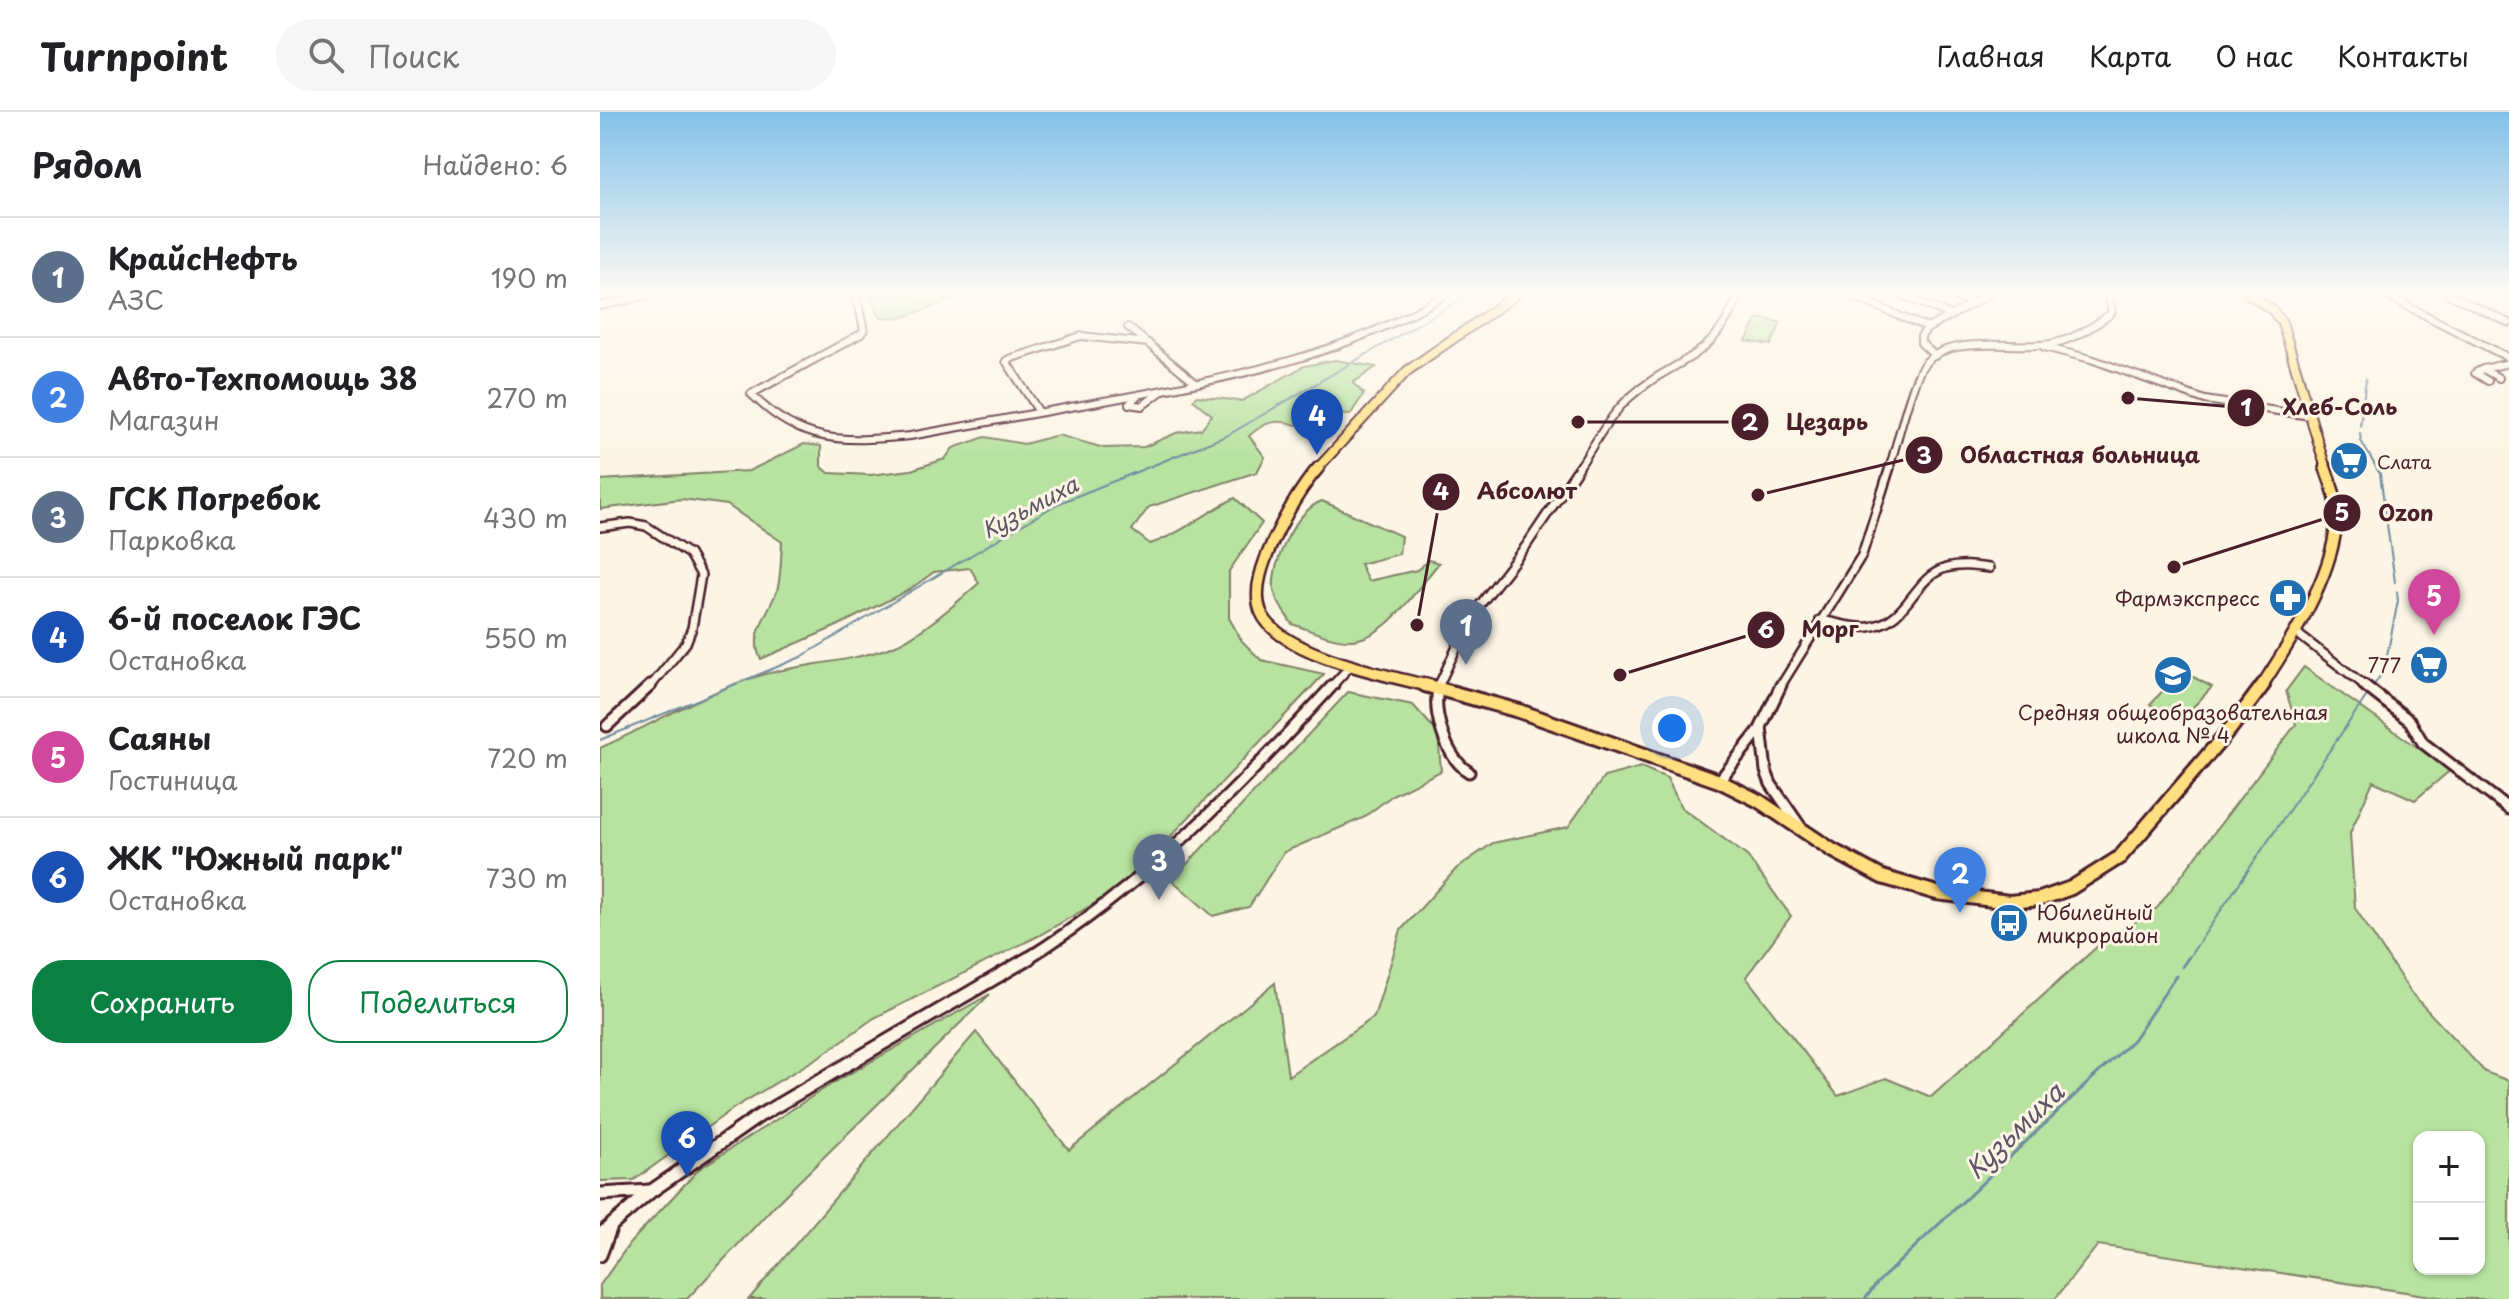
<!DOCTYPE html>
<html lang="ru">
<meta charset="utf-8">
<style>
body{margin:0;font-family:"Playpen Sans",sans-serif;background:#f6f6f6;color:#202124}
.controls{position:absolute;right:24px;bottom:24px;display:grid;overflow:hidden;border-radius:16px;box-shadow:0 2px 6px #0004}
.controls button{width:72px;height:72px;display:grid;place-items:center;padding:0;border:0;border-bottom:2px solid #e0e0e0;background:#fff;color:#202124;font:40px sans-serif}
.you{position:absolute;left:1072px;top:616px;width:28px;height:28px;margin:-20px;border:6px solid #fff;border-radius:50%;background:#1a73e8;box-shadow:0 0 0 12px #1a73e833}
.badge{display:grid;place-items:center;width:52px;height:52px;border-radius:50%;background:#0b8043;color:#fff;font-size:26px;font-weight:700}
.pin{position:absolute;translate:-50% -66px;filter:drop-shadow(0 2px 4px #0008)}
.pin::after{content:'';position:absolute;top:42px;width:28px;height:24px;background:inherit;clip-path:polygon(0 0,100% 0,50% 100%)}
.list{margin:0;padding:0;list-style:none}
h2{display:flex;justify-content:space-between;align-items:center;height:104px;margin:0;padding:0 32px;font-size:34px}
h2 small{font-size:26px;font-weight:400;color:#757577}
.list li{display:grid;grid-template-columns:52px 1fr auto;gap:24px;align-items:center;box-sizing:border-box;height:120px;padding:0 32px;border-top:2px solid #e0e0e0}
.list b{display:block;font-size:30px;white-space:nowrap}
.list p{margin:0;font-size:26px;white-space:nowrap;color:#757577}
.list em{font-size:26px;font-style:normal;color:#757577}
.actions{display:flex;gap:16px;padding:24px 32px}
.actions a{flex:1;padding:18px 0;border:2px solid #0b8043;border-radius:32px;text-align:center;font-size:28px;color:#0b8043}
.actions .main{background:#0b8043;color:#fff}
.icon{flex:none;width:44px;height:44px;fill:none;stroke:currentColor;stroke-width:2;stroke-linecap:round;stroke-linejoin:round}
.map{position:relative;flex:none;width:1909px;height:1187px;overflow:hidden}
header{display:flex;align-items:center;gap:48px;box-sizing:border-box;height:112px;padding:0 40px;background:#fff;border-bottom:2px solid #e0e0e0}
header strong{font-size:38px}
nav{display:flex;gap:44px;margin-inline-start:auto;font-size:28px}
.search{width:560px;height:72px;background:#f6f6f6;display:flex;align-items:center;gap:20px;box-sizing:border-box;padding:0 28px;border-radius:44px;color:#757577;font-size:30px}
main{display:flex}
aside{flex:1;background:#fff}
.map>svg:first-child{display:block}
</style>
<header>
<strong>Turnpoint</strong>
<div class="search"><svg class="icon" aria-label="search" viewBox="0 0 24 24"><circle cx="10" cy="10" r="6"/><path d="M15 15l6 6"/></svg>Поиск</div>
<nav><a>Главная</a><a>Карта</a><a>О нас</a><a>Контакты</a></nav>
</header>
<main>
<aside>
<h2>Рядом<small>Найдено: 6</small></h2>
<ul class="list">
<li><span class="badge" style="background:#5c6f8a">1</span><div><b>КрайсНефть</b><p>АЗС</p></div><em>190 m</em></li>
<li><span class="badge" style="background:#3f7fe0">2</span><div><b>Авто-Техпомощь 38</b><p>Магазин</p></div><em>270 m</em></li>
<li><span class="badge" style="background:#5c6f8a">3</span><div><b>ГСК Погребок</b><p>Парковка</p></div><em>430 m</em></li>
<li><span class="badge" style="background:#1a4fb4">4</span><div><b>6-й поселок ГЭС</b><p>Остановка</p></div><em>550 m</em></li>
<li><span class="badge" style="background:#d1479c">5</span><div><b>Саяны</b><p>Гостиница</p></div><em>720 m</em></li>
<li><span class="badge" style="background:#1a4fb4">6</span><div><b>ЖК &quot;Южный парк&quot;</b><p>Остановка</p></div><em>730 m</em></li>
</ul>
<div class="actions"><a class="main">Сохранить</a><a>Поделиться</a></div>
</aside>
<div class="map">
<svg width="1909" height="1187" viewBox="0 0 1909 1187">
<rect width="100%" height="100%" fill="#fcf5e5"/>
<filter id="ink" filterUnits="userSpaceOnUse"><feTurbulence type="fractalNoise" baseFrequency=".0125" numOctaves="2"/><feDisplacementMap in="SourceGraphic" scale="16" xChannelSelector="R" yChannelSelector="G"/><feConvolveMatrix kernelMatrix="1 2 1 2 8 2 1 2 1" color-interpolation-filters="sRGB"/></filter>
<g filter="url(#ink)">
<g fill="#b7e2a0" stroke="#808066" stroke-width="2" fill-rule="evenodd">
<polygon points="269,182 367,182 304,205 281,206"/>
<polygon points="1158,206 1181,210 1171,233 1146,229"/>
<path d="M 735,248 L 776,255 L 753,271 L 764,282 L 750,303 L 721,301 L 696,313 C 677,306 664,310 649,324 L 665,345 L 657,360 L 549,395 L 532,418 L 550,432 C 582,421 605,401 635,386 L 662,411 L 629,459 L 629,506 L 642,529 L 661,548 L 724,562 L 539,758 L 504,786 L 438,824 L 274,906 L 222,943 L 134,996 L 34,1068 L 0,1069 L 0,636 C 48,615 93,587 143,569 C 191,551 243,553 291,535 C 315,527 359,489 379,471 L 370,456 L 334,460 L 309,478 L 237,514 L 161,547 C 147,523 172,497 178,475 C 181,461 181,444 182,430 L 127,393 L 82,387 L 0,397 L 0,368 L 149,359 L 204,332 L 221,334 L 221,354 L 229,361 L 270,363 L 311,358 L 345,347 L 353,336 L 385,325 L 424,332 L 458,323 L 504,336 L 544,335 L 576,321 L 601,317 L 612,303 L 593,288 L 597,284 L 642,289 L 704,254 Z"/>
<path d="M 722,389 L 801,424 L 799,442 L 760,452 L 768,469 L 817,458 L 829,448 L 839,451 C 817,476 788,526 752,528 C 732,529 711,518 692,512 C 686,502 675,489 674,478 C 671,450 696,398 722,389 Z"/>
<path d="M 1704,555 L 1831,645 L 1853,656 L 1815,688 L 1773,669 L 1750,721 L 1755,796 L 1811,881 L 1885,960 L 1909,969 L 1909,1187 L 1851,1187 L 1498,1133 L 1455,1187 L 149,1187 L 376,920 L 469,1038 L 675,871 L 688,964 L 774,905 L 801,818 L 857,756 L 893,731 L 968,715 L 1004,665 L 1041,655 L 1067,666 L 1081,695 L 1147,744 L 1191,804 L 1146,865 L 1238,984 L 1286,966 L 1331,985 L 1500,832 L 1557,796 L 1696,612 L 1686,579 ZM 1819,1025 L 1879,1025 L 1879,1157 L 1819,1157 Z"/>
<polygon points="1582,559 1612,575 1580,609 1550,592"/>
<polygon points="748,580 813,593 838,621 841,659 794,682 763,706 684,740 649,795 613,804 572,768"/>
<polygon points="390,882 176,1092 87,1187 0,1187 0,1173 30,1131 99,1057 230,973"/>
</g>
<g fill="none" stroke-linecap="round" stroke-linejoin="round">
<g stroke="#728ca0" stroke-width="2">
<polyline points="1760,314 1766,267"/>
<polyline points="1760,321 1761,329 1780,362 1795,470"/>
<polyline points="1774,573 1784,558 1798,489 1797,480"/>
<polyline points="0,628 201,545 457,392 628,323 870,182"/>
<polyline points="1587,848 1766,585"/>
</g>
<g stroke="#728ca0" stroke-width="3">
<polyline points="1582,855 1588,846"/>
<polyline points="1265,1187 1277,1171 1533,928 1576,864"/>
</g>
<g stroke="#4a1f2b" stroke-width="10">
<g id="minor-far3">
<path d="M 256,182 L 264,218 L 261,222 L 151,282 C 202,333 243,330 310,324 C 378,312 447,299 515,287 C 628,266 747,244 846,182"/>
<polyline points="1248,182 1328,216"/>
<polyline points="1299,182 1351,203"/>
<polyline points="1348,182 1371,191"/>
<polyline points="1784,182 1909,246"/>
<polyline points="1849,182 1909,211"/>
<polyline points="0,194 53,182"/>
<polyline points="528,215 596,271"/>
<polyline points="1444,235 1491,247 1605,288 1710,304"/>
<polyline points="1335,244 1321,231 1321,224 1328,216 1390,182"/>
<polyline points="1883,257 1875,261 1888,269"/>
<polyline points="1899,266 1883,257 1909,251"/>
<polyline points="538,283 529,292 542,294 562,279"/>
<polyline points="439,300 406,249 409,247 481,224 548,231"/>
<path d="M 978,357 C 994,334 1008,305 1029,286 C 1078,242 1110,254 1139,182"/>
<path d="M 1289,357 C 1297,332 1309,278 1321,257 C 1343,218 1419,240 1455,231 C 1473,227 1494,214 1509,203 L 1512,200 L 1508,182"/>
</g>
</g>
<g stroke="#4a1f2b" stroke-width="12">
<g id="minor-far2">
<polyline points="0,415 30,411 46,414 89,442 101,463 92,516 86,531 50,575"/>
<path d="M 1220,508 C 1236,510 1253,517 1269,515 C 1310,509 1312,466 1346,456 C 1360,452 1374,454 1389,456"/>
<polyline points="1695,520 1767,575"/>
<polyline points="731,575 751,553"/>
<polyline points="838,575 872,503 926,434 979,355"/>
<polyline points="1180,575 1262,443 1290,355"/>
</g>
</g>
<g stroke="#4a1f2b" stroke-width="15">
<g id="minor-far1">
<path d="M 839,573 C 831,599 846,646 869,660"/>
<polyline points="1181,573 1161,615 1166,659 1171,672 1200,714"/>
<polyline points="1764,573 1810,609 1823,631 1909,697"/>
<polyline points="7,614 51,573"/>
<polyline points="1119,669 1161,616"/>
<path d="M 425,848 C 543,775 640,675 733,573"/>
</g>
</g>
<g stroke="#4a1f2b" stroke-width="17">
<g id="minor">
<polyline points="0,1082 50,1079"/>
<polyline points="0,1123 50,1080 159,1004 429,846"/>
<polyline points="0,1143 11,1114"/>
</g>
</g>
<g stroke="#4a1f2b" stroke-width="12">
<g id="major-far2">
<polyline points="1649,182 1672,198 1682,210 1726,357"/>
<polyline points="717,357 807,259 917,182"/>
</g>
</g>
<g stroke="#4a1f2b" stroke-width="15">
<g id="major-far1">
<path d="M 719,355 C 700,376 685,404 673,429 C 664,449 652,478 661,500 C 678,543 791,564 833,575"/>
<path d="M 1661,575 C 1692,528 1743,449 1736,391 C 1735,380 1729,367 1725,355"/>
</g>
</g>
<g stroke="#4a1f2b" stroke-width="18">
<polyline id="major" points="825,573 919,599 1119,669 1159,689 1232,738 1282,765 1337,781 1409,790 1440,787 1471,776 1520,745 1631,616 1663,573"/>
</g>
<use href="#minor-far3" stroke="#fcf5e5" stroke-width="6"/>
<use href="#minor-far2" stroke="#fcf5e5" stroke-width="7"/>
<use href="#minor-far1" stroke="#fcf5e5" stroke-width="9"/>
<use href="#minor" stroke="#fcf5e5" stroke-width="11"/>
<use href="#major-far2" stroke="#ffdf80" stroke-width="8"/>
<use href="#major-far1" stroke="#ffdf80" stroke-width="10"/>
<use href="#major" stroke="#ffdf80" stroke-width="12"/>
</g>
</g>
<linearGradient id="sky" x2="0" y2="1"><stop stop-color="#83c1ea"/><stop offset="0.52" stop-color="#fefaf3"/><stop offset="1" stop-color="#fefaf3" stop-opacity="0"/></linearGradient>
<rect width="1909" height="348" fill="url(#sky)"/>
<defs>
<g id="supermarket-disc" transform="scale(2)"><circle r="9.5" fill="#1f6fb2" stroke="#fcf5e5"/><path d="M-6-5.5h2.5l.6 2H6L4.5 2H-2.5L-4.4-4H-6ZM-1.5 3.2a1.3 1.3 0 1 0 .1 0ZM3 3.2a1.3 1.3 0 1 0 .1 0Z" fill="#fff"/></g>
<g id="pharmacy-disc" transform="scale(2)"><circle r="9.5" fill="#1f6fb2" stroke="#fcf5e5"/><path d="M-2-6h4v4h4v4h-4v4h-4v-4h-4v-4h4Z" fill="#fff"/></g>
<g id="school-disc" transform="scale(2)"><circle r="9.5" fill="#1f6fb2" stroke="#fcf5e5"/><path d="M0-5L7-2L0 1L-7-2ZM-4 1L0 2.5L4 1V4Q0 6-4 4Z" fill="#fff"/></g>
<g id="bus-disc" transform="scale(2)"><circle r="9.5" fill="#1f6fb2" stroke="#fcf5e5"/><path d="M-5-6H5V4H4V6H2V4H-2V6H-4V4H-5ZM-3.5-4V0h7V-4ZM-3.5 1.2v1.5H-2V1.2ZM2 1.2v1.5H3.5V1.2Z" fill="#fff"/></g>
</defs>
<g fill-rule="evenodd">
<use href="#supermarket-disc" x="1749" y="349"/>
<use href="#pharmacy-disc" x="1688" y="486"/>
<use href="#supermarket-disc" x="1829" y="553"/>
<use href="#school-disc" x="1573" y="563"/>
<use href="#bus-disc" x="1409" y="811"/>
</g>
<g text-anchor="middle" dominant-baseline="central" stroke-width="6" stroke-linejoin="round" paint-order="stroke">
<g font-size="18" fill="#4a1f2b" stroke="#fcf5e5" text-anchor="start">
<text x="1777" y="349">Слата</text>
</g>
<g font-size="20" fill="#4a1f2b" stroke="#fcf5e5" text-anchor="end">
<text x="1660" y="486">Фармэкспресс</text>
<text x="1801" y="553">777</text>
<text x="1573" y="600" text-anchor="middle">Средняя общеобразовательная<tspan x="1573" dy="23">школа № 4</tspan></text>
<text x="1437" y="800" text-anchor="start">Юбилейный<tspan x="1437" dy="23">микрорайон</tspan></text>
</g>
<g font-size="22" font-style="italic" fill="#5e5566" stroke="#fcf5e5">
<text transform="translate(429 394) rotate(-28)">Кузьмиха</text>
</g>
<g font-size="26" font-style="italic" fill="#5e5566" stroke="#fcf5e5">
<text transform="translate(1414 1018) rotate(-44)">Кузьмиха</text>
</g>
</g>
<path fill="none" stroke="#4a1f2b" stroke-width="3" d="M1528 286L1646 296M978 310L1150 310M1158 383L1324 343M817 513L841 380M1574 455L1742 401M1020 563L1166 518"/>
<g fill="#4a1f2b" stroke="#fcf5e5" stroke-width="3">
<circle cx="1528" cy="286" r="8"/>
<circle cx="978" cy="310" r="8"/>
<circle cx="1158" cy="383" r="8"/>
<circle cx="817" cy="513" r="8"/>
<circle cx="1574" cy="455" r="8"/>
<circle cx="1020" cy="563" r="8"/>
<circle cx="1646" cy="296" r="20"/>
<circle cx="1150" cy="310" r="20"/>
<circle cx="1324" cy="343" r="20"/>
<circle cx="841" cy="380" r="20"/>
<circle cx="1742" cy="401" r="20"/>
<circle cx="1166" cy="518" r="20"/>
</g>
<g font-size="24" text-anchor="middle" font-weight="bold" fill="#fff">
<text x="1646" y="304">1</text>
<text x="1150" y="319">2</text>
<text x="1324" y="352">3</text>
<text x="841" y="388">4</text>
<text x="1742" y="409">5</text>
<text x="1166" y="526">6</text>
</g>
<g font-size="22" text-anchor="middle" font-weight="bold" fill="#4a1f2b" stroke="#fcf5e5" stroke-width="6" stroke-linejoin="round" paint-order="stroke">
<text x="1740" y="303">Хлеб-Соль</text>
<text x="1227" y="318">Цезарь</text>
<text x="1480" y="351">Областная больница</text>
<text x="927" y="387">Абсолют</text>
<text x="1806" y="409">Ozon</text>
<text x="1230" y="525">Морг</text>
</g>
</svg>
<div class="controls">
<button>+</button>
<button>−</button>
</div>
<div class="you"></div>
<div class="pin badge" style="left:866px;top:553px;background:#5c6f8a">1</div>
<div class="pin badge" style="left:1360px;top:801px;background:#3f7fe0">2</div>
<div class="pin badge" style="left:559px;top:788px;background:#5c6f8a">3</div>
<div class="pin badge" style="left:717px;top:343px;background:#1a4fb4">4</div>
<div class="pin badge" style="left:1834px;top:523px;background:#d1479c">5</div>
<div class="pin badge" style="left:87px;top:1065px;background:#1a4fb4">6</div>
</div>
</main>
